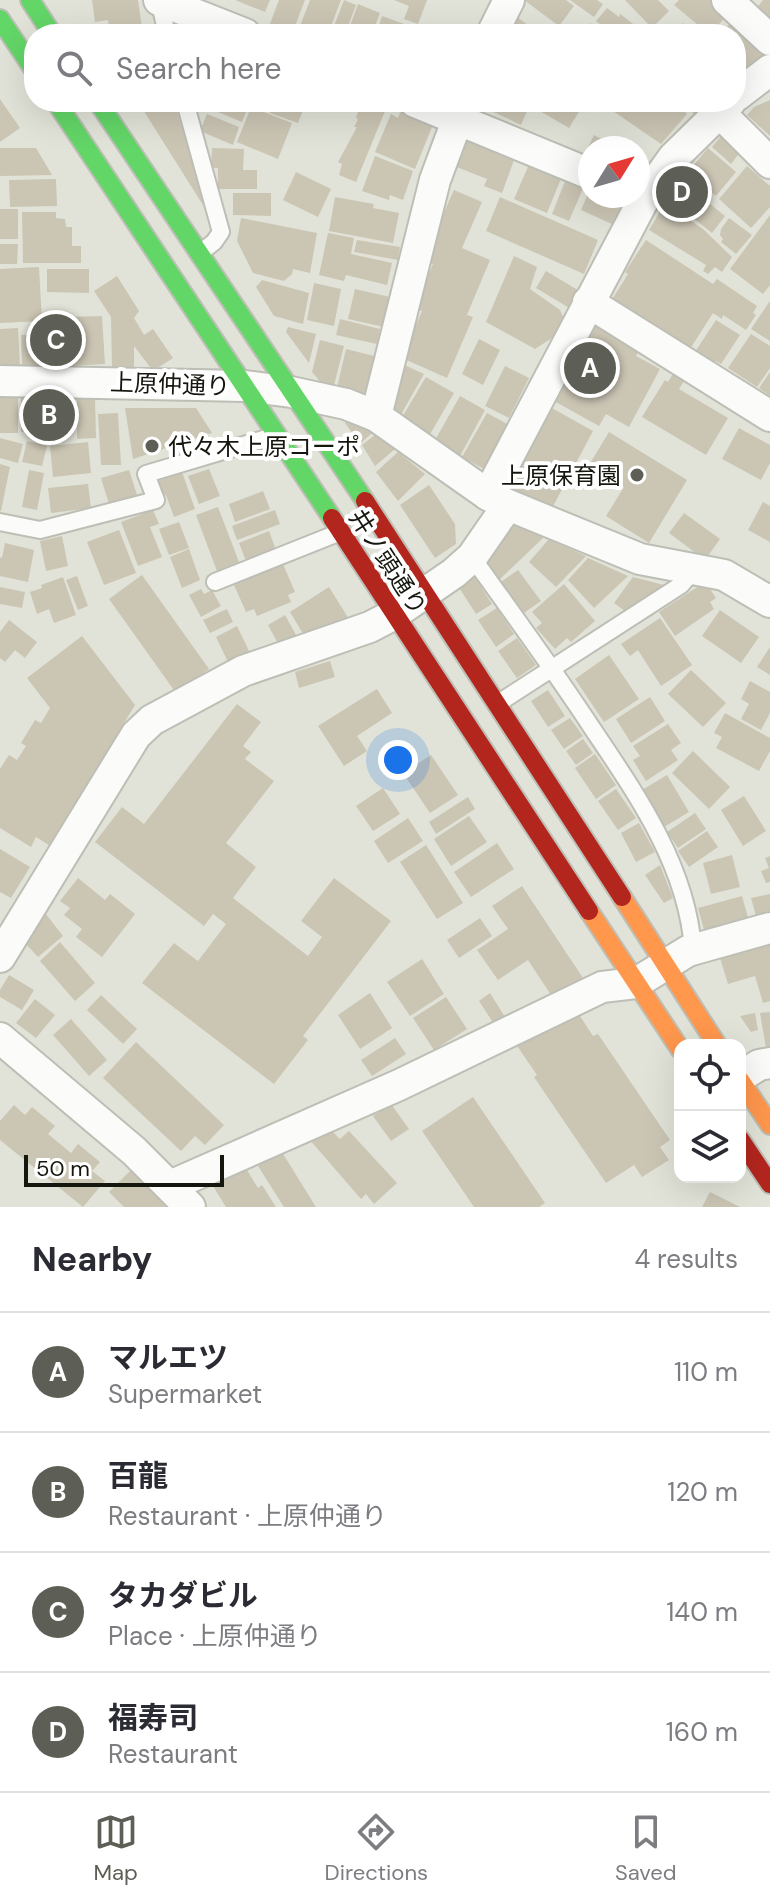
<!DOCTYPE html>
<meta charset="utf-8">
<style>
body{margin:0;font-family:"DM Sans","Noto Sans JP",sans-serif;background:#f2f2f3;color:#2b2b33}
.controls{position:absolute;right:24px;bottom:24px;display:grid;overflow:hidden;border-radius:16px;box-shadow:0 8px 32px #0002}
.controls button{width:72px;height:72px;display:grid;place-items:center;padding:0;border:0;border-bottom:2px solid #e1e1e2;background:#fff;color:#2b2b33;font:40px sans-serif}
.compass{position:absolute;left:578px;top:136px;width:72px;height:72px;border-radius:50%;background:#fff;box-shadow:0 8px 32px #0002;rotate:53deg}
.scale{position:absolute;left:24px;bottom:20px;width:200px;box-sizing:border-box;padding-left:8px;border:4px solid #15160e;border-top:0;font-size:22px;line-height:28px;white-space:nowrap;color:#15160e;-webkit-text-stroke:6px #fff;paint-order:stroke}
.you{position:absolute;left:398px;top:760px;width:28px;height:28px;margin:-20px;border:6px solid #fff;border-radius:50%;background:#1a73e8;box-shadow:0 0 0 12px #1a73e833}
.badge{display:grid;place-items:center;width:52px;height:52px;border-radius:50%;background:#5d5e55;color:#fff;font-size:26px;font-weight:700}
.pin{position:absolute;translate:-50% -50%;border:4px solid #fff;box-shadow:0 2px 8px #0006}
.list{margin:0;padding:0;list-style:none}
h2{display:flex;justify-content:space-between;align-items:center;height:104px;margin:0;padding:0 32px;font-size:34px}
h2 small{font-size:26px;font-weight:400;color:#7c7c81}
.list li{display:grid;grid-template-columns:52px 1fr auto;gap:24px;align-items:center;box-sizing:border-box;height:120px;padding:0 32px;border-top:2px solid #e1e1e2}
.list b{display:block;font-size:30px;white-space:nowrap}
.list p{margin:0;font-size:26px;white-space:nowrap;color:#7c7c81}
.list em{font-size:26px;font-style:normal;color:#7c7c81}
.icon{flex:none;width:44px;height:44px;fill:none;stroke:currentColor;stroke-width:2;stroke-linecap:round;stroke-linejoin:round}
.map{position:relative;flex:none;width:770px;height:1207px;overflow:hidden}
.search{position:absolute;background:#fff;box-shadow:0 8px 32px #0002;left:24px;right:24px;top:24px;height:88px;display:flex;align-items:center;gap:20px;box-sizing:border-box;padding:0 28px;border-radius:32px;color:#7c7c81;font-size:30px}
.sheet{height:584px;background:#fff}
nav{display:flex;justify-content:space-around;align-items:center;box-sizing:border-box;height:112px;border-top:2px solid #e1e1e2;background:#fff;font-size:22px;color:#7c7c81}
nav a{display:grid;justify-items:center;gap:4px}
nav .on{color:#5d5e55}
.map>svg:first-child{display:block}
</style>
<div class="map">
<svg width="770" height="1207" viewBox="0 0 770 1207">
<rect width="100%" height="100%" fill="#e2e3d8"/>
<g fill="#cbc5b4">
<polygon points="92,0 138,0 143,34 110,34 108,20 95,22"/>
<polygon points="235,0 270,0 265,12"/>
<polygon points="279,0 305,0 292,34 281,34 268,29"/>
<polygon points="310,0 341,0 328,34 297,34"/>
<polygon points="344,0 356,5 345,34 331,34"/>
<polygon points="394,0 427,0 418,24 404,19 409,6"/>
<polygon points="524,0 566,0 574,6 559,26"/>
<polygon points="570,0 597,0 603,4 594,17"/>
<polygon points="625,0 658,0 669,11 652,28"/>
<polygon points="679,0 710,0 727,16 709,34 674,5"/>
<polygon points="763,0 770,0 770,22 756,9"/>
<polygon points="358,4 380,13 372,34 347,34"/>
<polygon points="607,8 619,17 620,14 641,30 638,34 613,34 596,21"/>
<polygon points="382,16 415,28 413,34 387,34 378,29"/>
<polygon points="517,17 540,34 512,34 514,30 511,27"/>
<polygon points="182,20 216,34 177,34"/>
<polygon points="732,22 765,54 742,71 736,65 736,34 719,34"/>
<polygon points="590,23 604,34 582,34"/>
<polygon points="683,23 694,34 671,34"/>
<polygon points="427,24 454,34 423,34"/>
<polygon points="0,99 20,128 0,142"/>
<polygon points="770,100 770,136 747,115 754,107"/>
<polygon points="209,102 250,102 242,122 213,110 215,105"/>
<polygon points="275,102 306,102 298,123 270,113"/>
<polygon points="362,102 385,111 356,182 339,175 342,164 338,162 357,127 354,127 358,120 356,117"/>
<polygon points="485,102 531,102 521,125 483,107"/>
<polygon points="536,102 585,102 569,128 533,107"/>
<polygon points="600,102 676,102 687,114 661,144"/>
<polygon points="682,102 706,102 694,114"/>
<polygon points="140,105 176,109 207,205 203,205"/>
<polygon points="251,107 292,123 278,159 237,142"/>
<polygon points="402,108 434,122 415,169 375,152 391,114 398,118"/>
<polygon points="207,114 239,127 233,145 200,131"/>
<polygon points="594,135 614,146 613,148 590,148 590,159 584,156"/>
<polygon points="722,135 741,151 731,164 712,147"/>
<polygon points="465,136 501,149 499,155 514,160 502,193 484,186 487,179 454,166"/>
<polygon points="0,148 36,148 52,175 0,176"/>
<polygon points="212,148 244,149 243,170 257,170 257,189 218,189 218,168 211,168"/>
<polygon points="708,148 736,172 716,196 688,172"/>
<polygon points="375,156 413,171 403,200 390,195 389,200 362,191"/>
<polygon points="530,162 562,176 547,213 514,199"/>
<polygon points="747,166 770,186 770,207 751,228 719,199"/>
<polygon points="296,172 331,189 318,217 283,200"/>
<polygon points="684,177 696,187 679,209 666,199"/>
<polygon points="56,179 57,206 10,207 9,180"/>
<polygon points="566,179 584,186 569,221 552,214"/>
<polygon points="590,189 590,196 610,196 624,202 614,225 581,210"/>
<polygon points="699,189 707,195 704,199 725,216 712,233 683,210"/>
<polygon points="454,190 482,202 462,248 490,260 467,315 473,317 447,378 402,358 422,311 414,308 433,264 423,259"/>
<polygon points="233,193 271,193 271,216 233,215"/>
<polygon points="335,197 374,204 373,208 399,213 393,243 329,231"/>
<polygon points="500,197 598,240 584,274 486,231"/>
<polygon points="665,203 703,229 732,257 722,272 715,267 708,274 703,271 706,265 649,230"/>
<rect x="0" y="209" width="18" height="30"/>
<polygon points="22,212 56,212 56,218 65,219 66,227 72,227 72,246 81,246 81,263 23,263"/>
<polygon points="770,215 770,285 763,294 730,269"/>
<polygon points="241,218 317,233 310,273 293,269 292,274 284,281 253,273 237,241"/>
<polygon points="729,218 752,235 736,254 721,242 723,239 720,235 721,229"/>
<polygon points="328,233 354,238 351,254 392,263 387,285 346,275 344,281 319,275"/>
<polygon points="357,240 400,247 398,260 354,252"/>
<polygon points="646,240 713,284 717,279 757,306 753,313 756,315 746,330 723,315 722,319 713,313 688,352 611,301 628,274 625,272"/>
<polygon points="0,244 18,244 17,264 0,264"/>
<polygon points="514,256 537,267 530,289 560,310 565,321 552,338 535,349 486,322"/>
<polygon points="39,267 42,321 0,323 0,269"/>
<polygon points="47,269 89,269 89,293 47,292"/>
<polygon points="546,271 581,292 571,309 536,288"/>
<polygon points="117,276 139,311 134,318 144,335 153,329 173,358 153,371 134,346 134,368 112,368 111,317 94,291"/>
<polygon points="262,280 309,293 303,324 274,316 256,287"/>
<polygon points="314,283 341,289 334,326 307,320"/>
<polygon points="355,289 390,297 384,327 348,319"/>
<polygon points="770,301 770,341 751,329"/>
<polygon points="63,312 65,368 49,369 46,313"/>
<polygon points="102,316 105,364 68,366 66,317"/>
<polygon points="340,319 380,329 377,344 336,335"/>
<polygon points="716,320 740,335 721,364 715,361 711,366 693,355"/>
<polygon points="597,323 640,348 636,356 660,369 629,427 606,414 599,426 554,401"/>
<polygon points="288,327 316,334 309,363 286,332"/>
<polygon points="18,328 20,367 0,368 0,329"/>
<polygon points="42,334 44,366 22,367 21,335"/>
<polygon points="751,334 770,346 770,368 757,387 728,368"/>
<polygon points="479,339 500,350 483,385 462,374"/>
<polygon points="320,340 344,346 333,389 323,385 312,372"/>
<polygon points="346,349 374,356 365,398 336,392"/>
<polygon points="400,363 424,374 399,418 389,409"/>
<polygon points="505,366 529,378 509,418 485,406"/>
<polygon points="770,372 770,396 759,388"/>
<polygon points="673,374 684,381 679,389 728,418 706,455 642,417 665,380 668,382"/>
<polygon points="426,377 454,393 429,436 401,419"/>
<polygon points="21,396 36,396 36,431 21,432"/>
<polygon points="460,396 485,410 460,456 434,442"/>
<rect x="0" y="397" width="18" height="36"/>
<polygon points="77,398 95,398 96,438 77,439"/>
<polygon points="72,399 73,434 40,434 40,400"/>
<polygon points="550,407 593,431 550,512 506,489"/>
<polygon points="125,408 196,408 212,433 133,459"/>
<polygon points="118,413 121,465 101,465 98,414"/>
<polygon points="487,413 509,425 484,469 462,457"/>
<polygon points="348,420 373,432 360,444 345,423"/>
<polygon points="739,428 770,445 770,463 761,480 722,459"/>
<polygon points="609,432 687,480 649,543 606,516 624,487 589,465"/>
<polygon points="375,435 395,449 375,466 362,445"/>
<polygon points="0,438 23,444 18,463 0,458"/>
<polygon points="27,441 47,446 42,466 22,462"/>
<polygon points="88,442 91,473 53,477 50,446"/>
<polygon points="398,452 425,474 398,501 376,472"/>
<polygon points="0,464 10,467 1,511 0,511"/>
<polygon points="209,469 220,496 199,504 188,476"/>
<polygon points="29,470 44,473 37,510 22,507"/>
<polygon points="129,470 137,495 109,504 101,478"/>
<polygon points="182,472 195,509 174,517 166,495 159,498 153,483"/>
<polygon points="88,484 91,508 51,513 48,488"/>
<polygon points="429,485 455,524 456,544 435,558 400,505"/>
<polygon points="263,491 270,509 235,522 229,504"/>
<polygon points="763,502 770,506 770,542 748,530"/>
<polygon points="218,507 239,562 217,571 196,515"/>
<polygon points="153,510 159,524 150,527 162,557 138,566 121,522"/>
<polygon points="275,510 280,524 237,540 232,526"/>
<polygon points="684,513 720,539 705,560 669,533"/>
<polygon points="179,522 189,548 169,555 159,529"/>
<polygon points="514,525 544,537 499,580 487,562"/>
<polygon points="119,530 136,573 104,585 87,542"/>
<polygon points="269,531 276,550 246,561 239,543"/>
<polygon points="62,536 68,566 46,571 40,541"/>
<polygon points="549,539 586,556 556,587 529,562"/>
<polygon points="5,543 34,550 28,582 0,576 0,557 2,558"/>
<polygon points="189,549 200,580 182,588 170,557"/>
<polygon points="588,558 628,576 594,608 568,580"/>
<polygon points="283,564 295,592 288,595 291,602 257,616 254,609 246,612 234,585"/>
<polygon points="518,570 541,601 521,615 498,584"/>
<polygon points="142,575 209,669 176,693 109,599"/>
<polygon points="77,576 88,606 78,610 66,580"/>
<polygon points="474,576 492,604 476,614 458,586"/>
<polygon points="63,577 76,615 54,623 49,609 37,614 30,592 42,588 41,585"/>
<polygon points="633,577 664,585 663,592 626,612 614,603"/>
<polygon points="564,584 595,621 571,642 567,638 555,649 536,628 542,623 532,612"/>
<polygon points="699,586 708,586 716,598 710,602 714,609 675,636 659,612"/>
<polygon points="0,587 25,592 22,608 0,604"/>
<polygon points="329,587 352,624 308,642 290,612"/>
<polygon points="201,589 204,594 212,590 221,606 201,617 189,595"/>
<polygon points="497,608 514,634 496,647 478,620"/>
<polygon points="227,609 233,622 210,633 203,620"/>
<polygon points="720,610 759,637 741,663 702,636"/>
<polygon points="285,615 300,642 282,651 268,625"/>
<polygon points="660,618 692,665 661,686 638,650 630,656 621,644"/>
<polygon points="9,620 37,642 25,658 15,650 5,662 0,658 0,632"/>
<polygon points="237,626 250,653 229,664 216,637"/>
<polygon points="82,636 135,705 49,845 36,837 31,847 0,828 0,769 9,755 17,760 26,746 21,743 35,720 41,723 50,708 27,678"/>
<polygon points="517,638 536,665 517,678 498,651"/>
<polygon points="770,647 770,675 757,667"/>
<polygon points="609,655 639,699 604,722 575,679"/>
<polygon points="330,661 335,677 299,688 295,672"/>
<polygon points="691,670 726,703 703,727 668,694"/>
<polygon points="750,681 770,692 770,713 761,730 741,719 749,704 741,699"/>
<polygon points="377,689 392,713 357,736 367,751 344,766 318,726"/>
<polygon points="548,690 565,716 548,727 531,701"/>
<polygon points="650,697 665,721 631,743 616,719"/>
<polygon points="237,704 261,722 243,746 251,752 245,759 274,781 226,843 256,867 233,898 308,956 322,937 301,921 334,878 391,921 303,1036 308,1040 274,1084 142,983 174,943 198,961 226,924 213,914 204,926 95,842 122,807 144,824"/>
<polygon points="725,713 770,738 770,751 759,771 716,748 722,737 714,733"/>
<polygon points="570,718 583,736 564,749 551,730"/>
<polygon points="668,724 681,743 671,750 678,760 646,781 633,760 640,756 633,746"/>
<polygon points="583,739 593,753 576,765 566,751"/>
<polygon points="693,751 730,787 709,809 672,773"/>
<polygon points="595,754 616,785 596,799 575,768"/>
<polygon points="431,755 458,795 430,813 403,773"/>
<polygon points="667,775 689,812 664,827 642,790"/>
<polygon points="383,788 400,814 373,831 356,806"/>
<polygon points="616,789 636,818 618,830 598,801"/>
<polygon points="744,796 766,831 743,846 721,810"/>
<polygon points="468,797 475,809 436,834 429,822"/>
<polygon points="695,813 706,829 678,848 667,832"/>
<polygon points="469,816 487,842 451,866 434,839"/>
<polygon points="408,818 423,841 388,863 374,841"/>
<polygon points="639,823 655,852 636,862 621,833"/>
<polygon points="707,831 718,847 689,867 678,851"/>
<polygon points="497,843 514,869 471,897 454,872"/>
<polygon points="426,845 463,903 437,919 400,862"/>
<polygon points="0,849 30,867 11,898 0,892"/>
<polygon points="732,855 740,887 711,894 703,863"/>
<polygon points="770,856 770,882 766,883 761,871 769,868 765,858"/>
<polygon points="660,865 673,898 664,903 645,875"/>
<polygon points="78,878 105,900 110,894 135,914 102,957 76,937 82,929 64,915 70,908 60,901"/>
<polygon points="522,886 583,978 553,998 528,960 498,980 477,950 508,929 492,906"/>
<polygon points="770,894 770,920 758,923 751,898"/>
<polygon points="742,896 750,925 706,937 698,908"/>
<polygon points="45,913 63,936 38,957 25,943"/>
<polygon points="480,918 492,936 459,958 447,940"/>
<polygon points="60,942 95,983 75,1001 40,961"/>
<polygon points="770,943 770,1001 763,1003 755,976 728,984 720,958"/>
<polygon points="422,959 444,994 410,1016 387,982"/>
<polygon points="9,975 34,990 22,1010 0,997 0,990"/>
<polygon points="370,993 392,1028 360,1049 338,1015"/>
<polygon points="490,993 505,1017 494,1024 479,1001"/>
<polygon points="101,995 137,1029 123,1044 87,1010"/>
<polygon points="446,997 467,1029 434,1050 413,1018"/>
<polygon points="35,999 55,1015 36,1038 16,1023"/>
<polygon points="770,1012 770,1048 766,1048 760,1013"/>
<polygon points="578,1013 593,1036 598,1034 670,1140 660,1147 669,1160 642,1177 634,1165 606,1183 534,1077 537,1075 515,1043"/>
<polygon points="755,1013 758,1030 751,1032 740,1016"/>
<polygon points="71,1019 107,1060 89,1076 53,1035"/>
<polygon points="395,1038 406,1054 372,1076 361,1060"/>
<polygon points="136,1042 224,1125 205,1145 195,1136 181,1151 103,1078"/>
<polygon points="473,1097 545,1203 539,1207 474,1207 422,1131"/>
<polygon points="391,1104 409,1129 391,1141 373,1116"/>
<polygon points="14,1105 25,1115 32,1107 55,1126 48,1134 71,1153 78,1144 100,1162 92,1171 105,1181 83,1207 0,1140 0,1121"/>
<polygon points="329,1128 340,1139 349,1131 397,1183 374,1204 366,1194 361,1199 309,1139"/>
<polygon points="280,1149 316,1207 284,1207 258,1166"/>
<polygon points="245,1167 258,1188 262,1185 276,1207 226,1207 213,1186"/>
<polygon points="131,1170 168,1207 124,1207 109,1192"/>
<polygon points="710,1192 740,1207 702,1207"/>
</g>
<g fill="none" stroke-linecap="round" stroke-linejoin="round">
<g stroke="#bdbeb5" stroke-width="20">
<g id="lane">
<polyline points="159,0 167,34"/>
<polyline points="185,102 221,232 214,242 200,253"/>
<polyline points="0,522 40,530 156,500 146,474 277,435"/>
<path d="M 472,557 C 513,614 554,670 592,728 C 637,795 687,866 693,949"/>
<polyline points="215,582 338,533"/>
<polyline points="497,704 681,585 693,571"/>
</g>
</g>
<g stroke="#bdbeb5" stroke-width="34">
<g id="street">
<polyline points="159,0 245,34"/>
<polyline points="727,0 770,40"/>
<polyline points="492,34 509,0"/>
<polyline points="736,96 770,70"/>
<polyline points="415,102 590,174"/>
<polyline points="719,112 770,163"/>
<polyline points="588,302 770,416"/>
<polyline points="0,381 245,386 291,392 346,404 376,416 488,495 508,505 640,559 724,575 770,602"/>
<polyline points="376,416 435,180 454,129 458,102"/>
<polyline points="488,495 645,197 673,158 730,102"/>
<polyline points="0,957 136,735 152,720 243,671 370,627 393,615 454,573 472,557 508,505"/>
<polyline points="0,1038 134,1151 190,1207"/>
<polyline points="740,1077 759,1065 770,1063"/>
<polyline points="170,1186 399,1085 602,987 636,983 688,951 770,928"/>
</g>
</g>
<g stroke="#bdbeb5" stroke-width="22">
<g id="fast">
<polyline points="30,0 52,34"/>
<polyline points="0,19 34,70"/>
<polyline points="56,102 332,518"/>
<polyline points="98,102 365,501"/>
</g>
</g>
<g stroke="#bdbeb5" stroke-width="22">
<g id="slow">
<polyline points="622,897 717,1045"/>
<polyline points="589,911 680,1049"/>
<polyline points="740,1080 770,1125"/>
</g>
</g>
<g stroke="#bdbeb5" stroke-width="22">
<g id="jam">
<polyline points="365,501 622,897"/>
<polyline points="332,518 589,911"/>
<polyline points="740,1139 770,1184"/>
</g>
</g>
<use href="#lane" stroke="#fbfbf9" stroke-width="16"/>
<use href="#street" stroke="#fbfbf9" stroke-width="30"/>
<use href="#fast" stroke="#63d668" stroke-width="18"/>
<use href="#slow" stroke="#ff974d" stroke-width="18"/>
<use href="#jam" stroke="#b3261e" stroke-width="18"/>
</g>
<g fill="#5d5e55" stroke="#fff" stroke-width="3">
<circle cx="152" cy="446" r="8"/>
<circle cx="637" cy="475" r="8"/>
</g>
<g text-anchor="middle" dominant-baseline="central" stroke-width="8" stroke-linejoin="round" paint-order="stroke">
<g font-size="24" fill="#15160e" stroke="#fff">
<text transform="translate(170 384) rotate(2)">上原仲通り</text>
<text transform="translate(388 562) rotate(57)">井ノ頭通り</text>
</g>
<g font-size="24" fill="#15160e" stroke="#fff" text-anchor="start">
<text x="168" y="446">代々木上原コーポ</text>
<text x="621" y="475" text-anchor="end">上原保育園</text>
</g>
</g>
</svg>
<div class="controls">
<button><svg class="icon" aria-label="locate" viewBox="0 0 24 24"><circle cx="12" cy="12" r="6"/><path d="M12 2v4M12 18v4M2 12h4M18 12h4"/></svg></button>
<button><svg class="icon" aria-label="layers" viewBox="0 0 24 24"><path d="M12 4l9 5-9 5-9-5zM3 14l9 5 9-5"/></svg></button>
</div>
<svg class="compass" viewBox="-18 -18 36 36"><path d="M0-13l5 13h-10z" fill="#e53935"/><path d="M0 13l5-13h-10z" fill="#7c7c81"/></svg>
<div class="scale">50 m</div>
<div class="you"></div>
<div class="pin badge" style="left:590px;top:368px">A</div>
<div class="pin badge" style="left:49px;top:415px">B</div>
<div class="pin badge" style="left:56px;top:340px">C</div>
<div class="pin badge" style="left:682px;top:192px">D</div>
<div class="search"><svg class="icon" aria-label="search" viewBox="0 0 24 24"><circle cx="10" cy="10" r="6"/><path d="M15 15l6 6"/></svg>Search here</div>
</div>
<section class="sheet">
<h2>Nearby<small>4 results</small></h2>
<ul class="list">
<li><span class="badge">A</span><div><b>マルエツ</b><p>Supermarket</p></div><em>110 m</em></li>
<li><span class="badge">B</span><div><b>百龍</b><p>Restaurant · 上原仲通り</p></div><em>120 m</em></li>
<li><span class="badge">C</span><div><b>タカダビル</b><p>Place · 上原仲通り</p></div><em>140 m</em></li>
<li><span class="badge">D</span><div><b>福寿司</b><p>Restaurant</p></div><em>160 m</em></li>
</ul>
</section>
<nav>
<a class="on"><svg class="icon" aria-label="map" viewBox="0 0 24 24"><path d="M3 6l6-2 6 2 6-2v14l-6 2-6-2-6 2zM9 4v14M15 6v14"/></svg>Map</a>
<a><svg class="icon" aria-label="directions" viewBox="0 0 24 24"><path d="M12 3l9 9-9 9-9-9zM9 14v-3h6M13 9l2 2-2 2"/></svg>Directions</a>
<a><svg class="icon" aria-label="saved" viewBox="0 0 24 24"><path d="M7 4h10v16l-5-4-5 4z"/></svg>Saved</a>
</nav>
